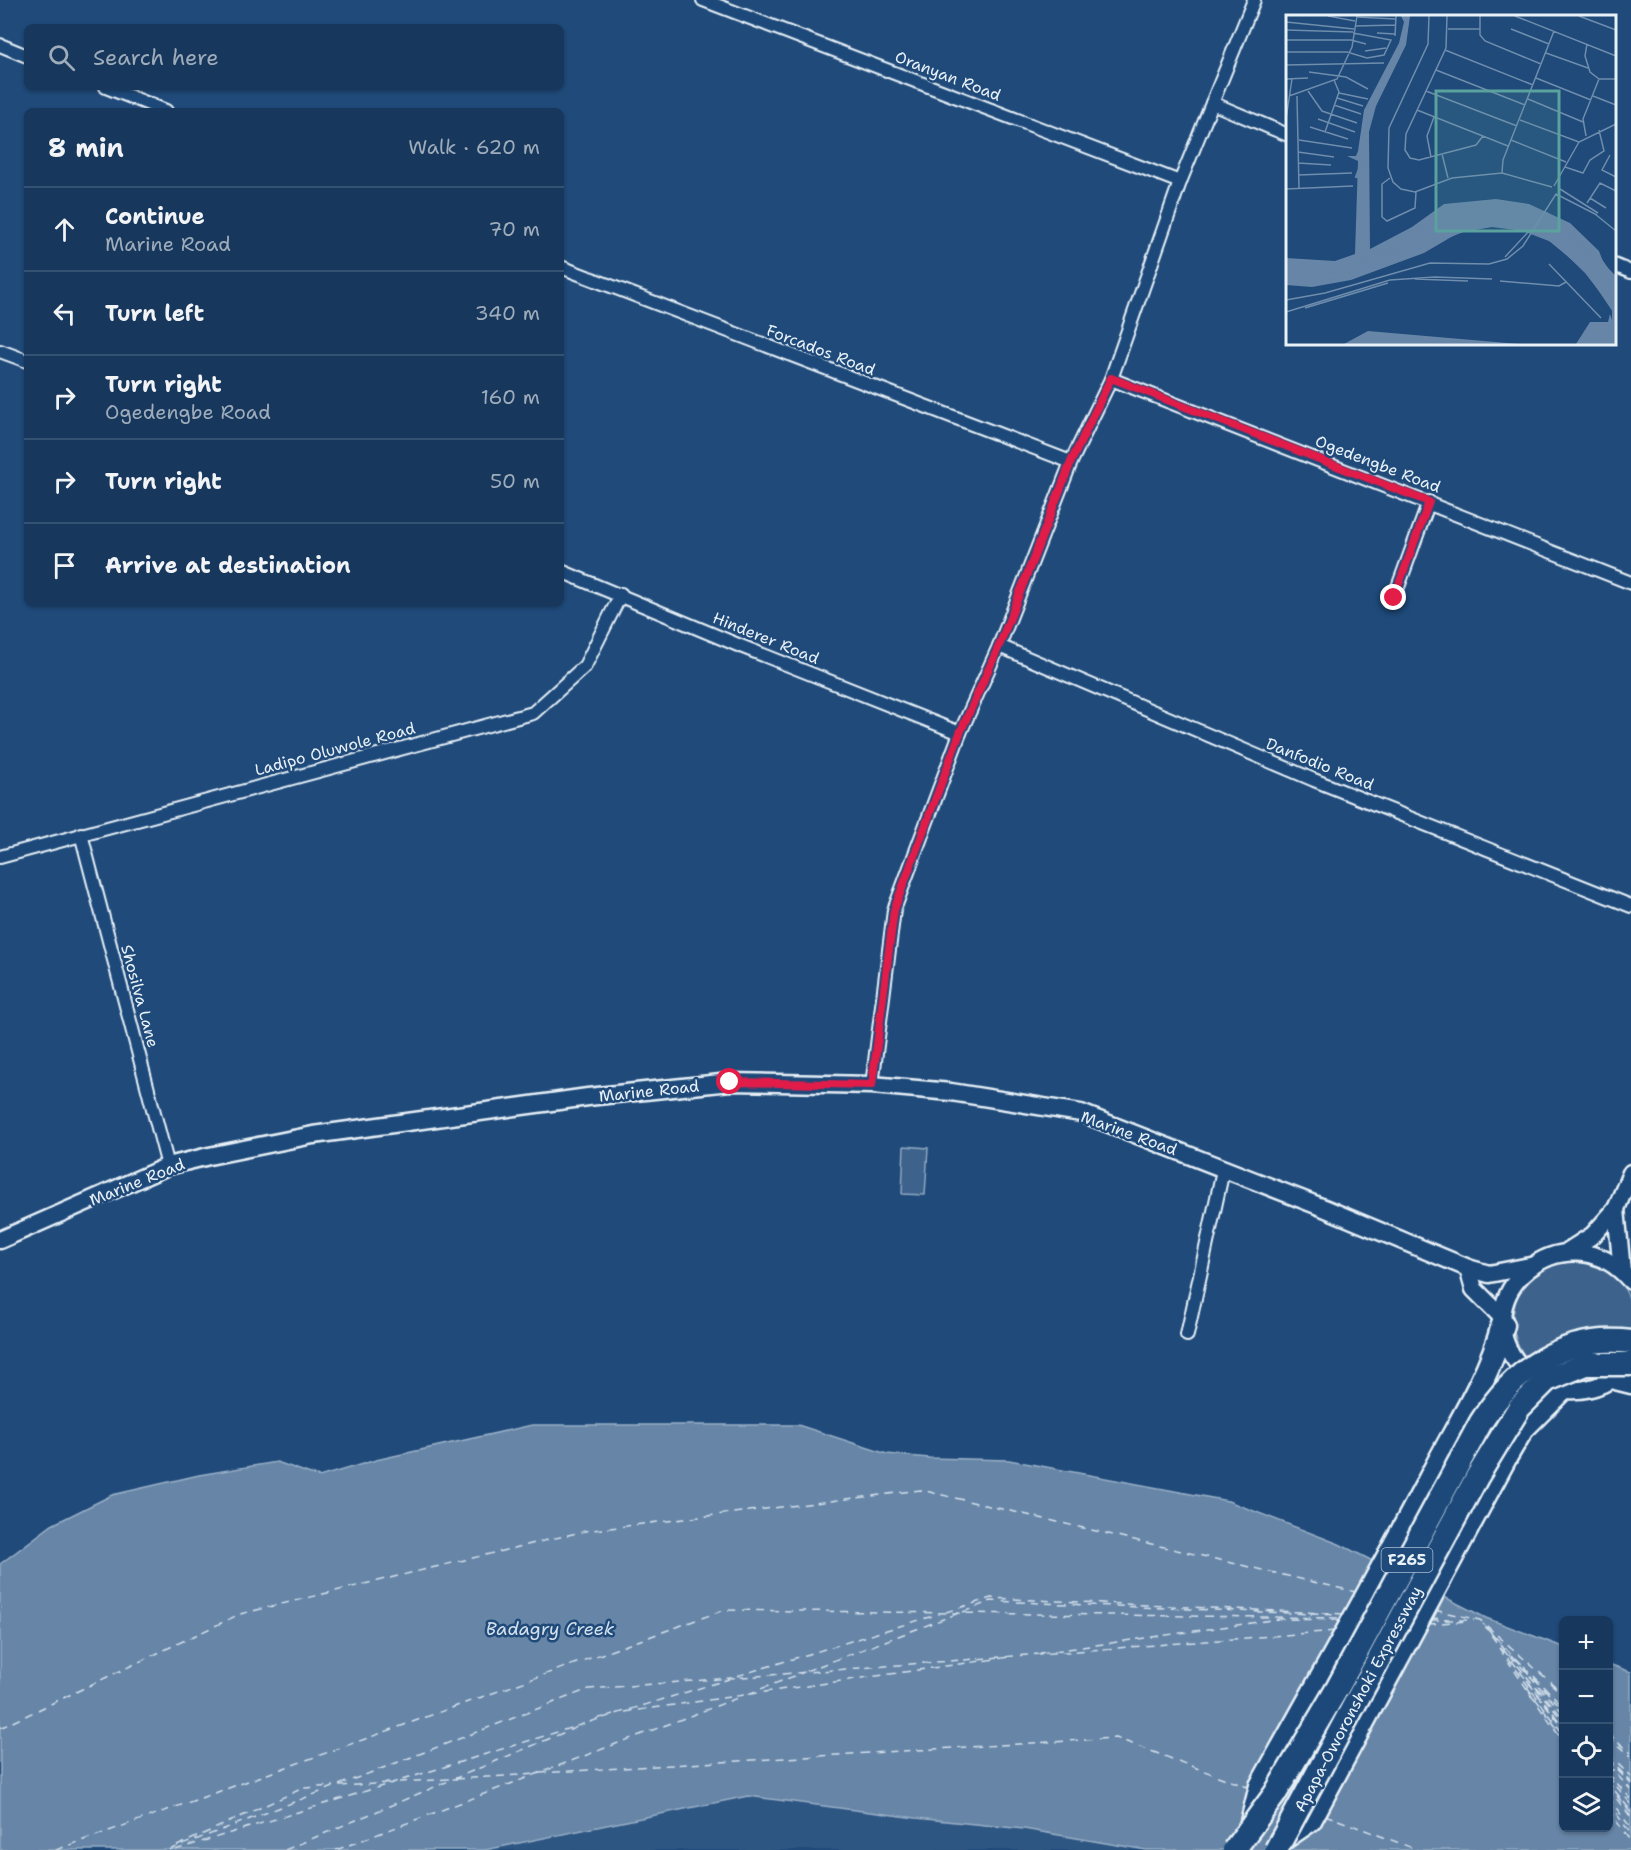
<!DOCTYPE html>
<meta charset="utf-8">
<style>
body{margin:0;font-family:"Shantell Sans",sans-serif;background:#244365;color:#f1f3f6}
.controls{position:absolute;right:18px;bottom:18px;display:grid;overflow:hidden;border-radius:9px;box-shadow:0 2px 4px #0004}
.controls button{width:54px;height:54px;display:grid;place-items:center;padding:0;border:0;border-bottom:2px solid #365272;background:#17385c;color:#f1f3f6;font:30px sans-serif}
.stop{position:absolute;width:18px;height:18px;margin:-14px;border:4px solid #e11d48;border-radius:50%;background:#fff}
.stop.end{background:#e11d48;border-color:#fff;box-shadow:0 2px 6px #0008}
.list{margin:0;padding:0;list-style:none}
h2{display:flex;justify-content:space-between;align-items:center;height:78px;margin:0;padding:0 24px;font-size:26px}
h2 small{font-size:20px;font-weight:400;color:#9eacbb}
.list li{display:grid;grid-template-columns:39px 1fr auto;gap:18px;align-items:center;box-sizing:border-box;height:84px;padding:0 24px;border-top:2px solid #365272}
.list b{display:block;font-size:22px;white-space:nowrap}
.list p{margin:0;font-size:20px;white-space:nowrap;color:#9eacbb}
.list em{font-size:20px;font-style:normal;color:#9eacbb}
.icon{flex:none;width:33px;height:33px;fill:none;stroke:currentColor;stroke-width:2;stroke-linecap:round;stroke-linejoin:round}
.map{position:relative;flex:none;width:1631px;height:1850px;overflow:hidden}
.search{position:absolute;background:#17385c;box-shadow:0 2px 4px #0004;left:24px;top:24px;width:540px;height:66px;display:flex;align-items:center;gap:15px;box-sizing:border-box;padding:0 21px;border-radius:9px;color:#9eacbb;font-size:22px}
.panel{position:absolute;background:#17385c;box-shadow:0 2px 4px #0004;left:24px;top:108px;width:540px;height:498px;border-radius:9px}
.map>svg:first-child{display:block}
</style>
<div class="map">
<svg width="1631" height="1850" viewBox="0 0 1631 1850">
<rect width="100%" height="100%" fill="#1f4a7a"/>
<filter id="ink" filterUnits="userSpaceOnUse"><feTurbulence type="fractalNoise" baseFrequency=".0167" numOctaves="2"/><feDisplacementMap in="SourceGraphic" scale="12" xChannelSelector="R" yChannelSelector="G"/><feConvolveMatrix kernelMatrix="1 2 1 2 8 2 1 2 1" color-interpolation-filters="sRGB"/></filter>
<g filter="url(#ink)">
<polygon fill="#2e5683" points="748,1796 916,1818 1024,1829 1146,1850 485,1850"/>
<g fill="#3c628c" stroke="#92aac2" stroke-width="1.5">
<polygon points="904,1146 928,1148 925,1195 902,1194"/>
<circle cx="1573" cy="1320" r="60"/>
</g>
<polygon fill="#6685a7" stroke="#9ab0c7" stroke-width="1.5" points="532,1425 798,1425 887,1454 929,1458 1009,1460 1228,1501 1339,1544 1486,1618 1563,1647 1564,1828 1608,1828 1609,1664 1631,1672 1631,1850 1146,1850 1024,1829 916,1818 748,1796 485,1850 0,1850 0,1564 52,1525 112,1495 199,1475 277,1462 319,1477 376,1460"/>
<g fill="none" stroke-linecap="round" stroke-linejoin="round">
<g stroke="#d4e1ec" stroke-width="1.5" stroke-dasharray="8 6" stroke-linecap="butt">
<polyline points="1434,1610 1480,1620 1564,1694"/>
<polyline points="946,1612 991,1598 1344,1614"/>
<polyline points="963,1612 991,1601 1337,1615"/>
<polyline points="1430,1618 1449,1619"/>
<polyline points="1431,1620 1474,1620"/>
<polyline points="1428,1624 1468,1621"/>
<polyline points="1483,1624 1564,1735"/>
<polyline points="1486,1627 1564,1710"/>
<polyline points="1491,1633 1564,1722"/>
<polyline points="1499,1648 1564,1743"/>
<polyline points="1503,1649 1564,1729"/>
<polyline points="1040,1653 1279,1619 1342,1620"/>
<polyline points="1511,1655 1564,1714"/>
<polyline points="1516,1658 1523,1665"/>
<polyline points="1524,1666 1564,1707"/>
<polyline points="806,1671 959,1613"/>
<polyline points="737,1676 939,1614"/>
<polyline points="1527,1680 1554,1714"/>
<polyline points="1550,1683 1564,1695"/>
<polyline points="1527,1687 1564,1738"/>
<polyline points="1537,1687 1564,1719"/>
<polyline points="748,1694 802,1673"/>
<polyline points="625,1712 1009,1657"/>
<polyline points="1553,1713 1564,1727"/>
<polyline points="1555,1715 1564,1725"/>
<polyline points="596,1719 614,1714"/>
<polyline points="0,1728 240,1614 585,1531 921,1490 1356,1592"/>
<polyline points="1608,1733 1631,1753"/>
<polyline points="1608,1736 1631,1756"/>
<polyline points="1608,1754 1631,1777"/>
<polyline points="1608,1758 1631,1782"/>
<polyline points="1608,1760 1631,1784"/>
<polyline points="1608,1765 1631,1790"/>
<polyline points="539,1773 1116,1738 1250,1788"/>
<polyline points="1608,1773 1631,1799"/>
<polyline points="1608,1776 1631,1804"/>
<polyline points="455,1779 535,1774"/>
<polyline points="399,1782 451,1779"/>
<polyline points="1608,1782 1615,1791"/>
<polyline points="1608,1785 1631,1813"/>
<polyline points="339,1786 391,1783"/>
<polyline points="1608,1788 1631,1817"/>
<polyline points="1615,1791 1631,1811"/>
<polyline points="1608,1797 1631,1828"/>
<polyline points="1608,1802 1631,1834"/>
<polyline points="1608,1809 1631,1842"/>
<polyline points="1325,1815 1418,1850"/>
<polyline points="177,1846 303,1788 334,1786"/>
<polyline points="56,1850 724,1610 1342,1618"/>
<polyline points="169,1850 589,1689 1336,1631"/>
<polyline points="175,1850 729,1679"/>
<polyline points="285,1850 577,1727"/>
<polyline points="336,1850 740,1697"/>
</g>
<g stroke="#e8f1f8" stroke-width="16">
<g id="street">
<polyline points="703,0 1180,182"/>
<polyline points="0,45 27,56"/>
<polyline points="106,87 166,111"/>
<polyline points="1212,103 1288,135"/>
<polyline points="1614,265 1631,272"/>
<polyline points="561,267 1071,462"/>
<polyline points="0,351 27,361"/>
<polyline points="1111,379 1631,583"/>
<polyline points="561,571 738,645 960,733"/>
<polyline points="1394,598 1429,502"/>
<polyline points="999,646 1314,780 1631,906"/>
<polyline points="81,834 168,1166"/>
<polyline points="0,857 533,713 585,666 621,594"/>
<polyline points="872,1085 894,910 960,733 999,646 1071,462 1111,379 1180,182 1254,0"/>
<polyline points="1187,1335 1223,1170"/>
</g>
</g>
<g stroke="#e8f1f8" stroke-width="21">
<g id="secondary">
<polyline points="1616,1209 1622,1271"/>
<polyline points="0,1240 168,1166 209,1156 313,1135 588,1097 730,1082 872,1085 951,1092 1081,1113 1324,1208 1468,1268 1489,1274 1530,1266"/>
<polyline points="1568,1251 1593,1235 1616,1209 1631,1173"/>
<polyline points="1468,1268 1474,1289 1503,1318"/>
<path d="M 1631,1281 C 1566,1205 1459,1297 1520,1366 C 1532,1380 1548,1389 1567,1390 C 1593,1392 1616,1381 1631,1361"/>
<polyline points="1611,1380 1631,1385"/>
</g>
</g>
<g stroke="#e8f1f8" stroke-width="27">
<g id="highway">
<path d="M 1251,1826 L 1261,1786 C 1319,1682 1378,1579 1433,1473 C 1458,1425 1489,1377 1503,1325"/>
<polyline points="1281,1840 1310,1820 1506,1456 1522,1429 1561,1390"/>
</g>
</g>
<use href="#street" stroke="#1f4a7a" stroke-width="12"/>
<use href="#secondary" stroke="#1f4a7a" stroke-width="16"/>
<use href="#highway" stroke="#1f4a7a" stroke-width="22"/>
<g stroke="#e8f1f8" stroke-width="27" stroke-linecap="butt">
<g id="highway-bridge">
<path d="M 1234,1850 L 1275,1794 L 1338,1687 L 1481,1422 C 1515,1368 1565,1334 1631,1342"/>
<polyline points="1276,1850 1477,1477 1519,1408 1547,1380 1586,1364 1631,1364"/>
</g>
</g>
<use href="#highway-bridge" stroke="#1f4a7a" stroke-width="22"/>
</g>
</g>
<g fill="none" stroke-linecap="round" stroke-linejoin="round" filter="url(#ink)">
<polyline stroke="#e11d48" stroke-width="8" points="730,1082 872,1085 894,910 960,733 999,646 1071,462 1111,378 1429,502 1394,598"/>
</g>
<g text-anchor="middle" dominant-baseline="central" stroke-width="5" stroke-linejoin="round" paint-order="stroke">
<rect fill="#1f4a7a" stroke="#acbfd2" stroke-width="1.5" x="1381.5" y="1548" width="51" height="24" rx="4.5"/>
<g font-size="15" font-weight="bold" fill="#e8f1f8">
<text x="1407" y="1560">F265</text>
</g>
<g font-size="16" fill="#e8f1f8" stroke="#1f4a7a">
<text transform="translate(948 76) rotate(21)">Oranyan Road</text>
<text transform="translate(821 350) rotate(21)">Forcados Road</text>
<text transform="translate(1378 464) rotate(21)">Ogedengbe Road</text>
<text transform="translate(766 638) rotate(22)">Hinderer Road</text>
<text transform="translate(335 749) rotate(-15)">Ladipo Oluwole Road</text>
<text transform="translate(1320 764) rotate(22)">Danfodio Road</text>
<text transform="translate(140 996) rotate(75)">Shosilva Lane</text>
<text transform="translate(649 1091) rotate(-6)">Marine Road</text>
<text transform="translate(1129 1133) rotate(20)">Marine Road</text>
<text transform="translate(137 1182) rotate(-22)">Marine Road</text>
<text transform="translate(1358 1699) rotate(-62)">Apapa-Oworonshoki Expressway</text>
</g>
<g font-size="18" font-style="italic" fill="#d4e1ec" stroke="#1f4a7a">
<text x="550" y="1629">Badagry Creek</text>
</g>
</g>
<g transform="translate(1286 15)">
<rect width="330" height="330" fill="#1f4a7a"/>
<path d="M 115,1 L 124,1 L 120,30 L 90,91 L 83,117 L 84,234 L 126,212 L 158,189 L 210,184 L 243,189 L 284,208 L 313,236 L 318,249 L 330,261 L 330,329 L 290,329 L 304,307 L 322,307 L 324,299 L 326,305 L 326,293 L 299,258 L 268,228 L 237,216 L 206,212 L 172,218 L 138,238 L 65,265 L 26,272 L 0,270 L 0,243 L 49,246 L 69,239 L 72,146 L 61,141 L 70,141 L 72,136 L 78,95 L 113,28 L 118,7 ZM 82,316 L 233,329 L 58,329 Z" fill="#6685a7"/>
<path fill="none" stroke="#6685a7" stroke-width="3" d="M 122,1 L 119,22 L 85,98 L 81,114 L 78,195 L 82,237 L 168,198 L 194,192 L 219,189 L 255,197M 70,163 L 80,137M 260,198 L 314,244 L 330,267M 264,201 L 330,293M 193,210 L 234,207 L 247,212M 272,210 L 330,281M 251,214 L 303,257M 279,218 L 330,275M 163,221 L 203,205M 281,227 L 297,250M 284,228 L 312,264M 290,228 L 330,271M 119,230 L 146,221M 305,237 L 327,267M 115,238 L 148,222M 0,250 L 39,256M 0,252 L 31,259M 6,255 L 42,262M 36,255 L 77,243M 44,256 L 55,257 L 194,204 L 251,199M 301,256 L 330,299M 0,257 L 26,260M 0,259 L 25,262 L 205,198 L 255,198M 36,260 L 64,261 L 196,206 L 212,203M 47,261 L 114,239M 43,263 L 61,262M 311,264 L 325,277M 309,265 L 330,295M 309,329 L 330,315M 313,329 L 330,317"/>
<path fill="none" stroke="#6f8dac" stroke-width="1.5" d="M 42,1 L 69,6M 143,1 L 142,29 L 103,113 L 102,153 L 107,167 L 115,174 L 129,177 L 166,163 L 216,158 L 266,172M 161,1 L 160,33 L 120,119 L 119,135 L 124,143 L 133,145 L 190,130 L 197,121M 194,1 L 194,20 L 199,26 L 255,49M 229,1 L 330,41M 293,1 L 330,15M 70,2 L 110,4M 0,7 L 68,14M 69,11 L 110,10M 162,14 L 194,14M 225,14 L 263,29M 0,15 L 67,17M 91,18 L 109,19M 109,21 L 110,1M 0,25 L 65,25 L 80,29M 301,29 L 299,41 L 304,57 L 313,64 L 330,64M 159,35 L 247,70M 79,36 L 100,33M 0,37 L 61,37 L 81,43 L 98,40 L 105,25 L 67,18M 260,38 L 302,53M 0,50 L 98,48M 150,55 L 239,90M 23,57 L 60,62 L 82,74M 250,63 L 305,85M 0,64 L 22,63M 22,76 L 36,96 L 71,108M 140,76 L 231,111M 53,78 L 82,84M 3,81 L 51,64 L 66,32 L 71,1M 11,81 L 13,174M 307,81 L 330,90M 51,83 L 77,91M 242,84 L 297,107M 48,90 L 75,99M 131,95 L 222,131M 0,104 L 6,64M 32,104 L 69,117M 234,105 L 293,127M 24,112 L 62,124M 39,117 L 53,77 L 48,65M 300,121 L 297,104 L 313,64M 13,125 L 66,133M 225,125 L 280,147M 12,137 L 48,142M 156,139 L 162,163M 324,140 L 316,155 L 330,162M 145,142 L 141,121 L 148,102M 12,148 L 45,150M 279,152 L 297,158 L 304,145 L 318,136 L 313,115M 216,158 L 217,145 L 268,16M 12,160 L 66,158M 104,163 L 96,169 L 96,202 L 101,206 L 129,193 L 130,177M 268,171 L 293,127 L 330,109M 0,174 L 67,171M 274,174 L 312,198M 304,183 L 320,193M 301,188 L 314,168 L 330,176M 309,199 L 330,216M 219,242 L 243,216M 263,249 L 315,303M 129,264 L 182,266M 214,266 L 273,271 L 280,267M 0,285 L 39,278 L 144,248 L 203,249 L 221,244 L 237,231 L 270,179 L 311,200M 19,293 L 102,268M 0,297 L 104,265 L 149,262 L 206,264"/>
<path fill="#5ba19e" fill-opacity="0.15" stroke="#5ba19e" stroke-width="3" d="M 150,76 L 273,76 L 273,216 L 150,216 Z"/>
<rect width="330" height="330" fill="none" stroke="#e8f1f8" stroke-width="3"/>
</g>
</svg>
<div class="controls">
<button>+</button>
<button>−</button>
<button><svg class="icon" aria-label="locate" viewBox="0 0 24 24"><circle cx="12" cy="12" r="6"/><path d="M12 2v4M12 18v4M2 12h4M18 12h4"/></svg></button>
<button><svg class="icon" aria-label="layers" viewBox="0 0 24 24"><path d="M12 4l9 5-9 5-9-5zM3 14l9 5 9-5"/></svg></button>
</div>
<div class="stop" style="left:730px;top:1082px"></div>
<div class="stop end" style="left:1394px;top:598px"></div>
<div class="search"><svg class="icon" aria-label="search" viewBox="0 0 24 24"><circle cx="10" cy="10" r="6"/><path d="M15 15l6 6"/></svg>Search here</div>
<section class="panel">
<h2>8 min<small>Walk · 620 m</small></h2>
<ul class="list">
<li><svg class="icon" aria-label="ahead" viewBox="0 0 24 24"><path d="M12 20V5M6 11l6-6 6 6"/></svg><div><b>Continue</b><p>Marine Road</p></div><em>70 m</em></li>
<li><svg class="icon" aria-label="left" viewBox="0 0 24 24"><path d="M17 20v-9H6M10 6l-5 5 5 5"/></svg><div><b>Turn left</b></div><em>340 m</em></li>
<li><svg class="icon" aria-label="right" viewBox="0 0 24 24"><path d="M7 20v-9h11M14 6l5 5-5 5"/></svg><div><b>Turn right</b><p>Ogedengbe Road</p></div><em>160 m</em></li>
<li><svg class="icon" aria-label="right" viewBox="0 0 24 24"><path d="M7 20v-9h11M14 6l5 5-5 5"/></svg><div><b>Turn right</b></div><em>50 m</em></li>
<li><svg class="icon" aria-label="arrive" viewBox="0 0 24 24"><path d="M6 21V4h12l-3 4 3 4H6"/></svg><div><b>Arrive at destination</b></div></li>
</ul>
</section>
</div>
